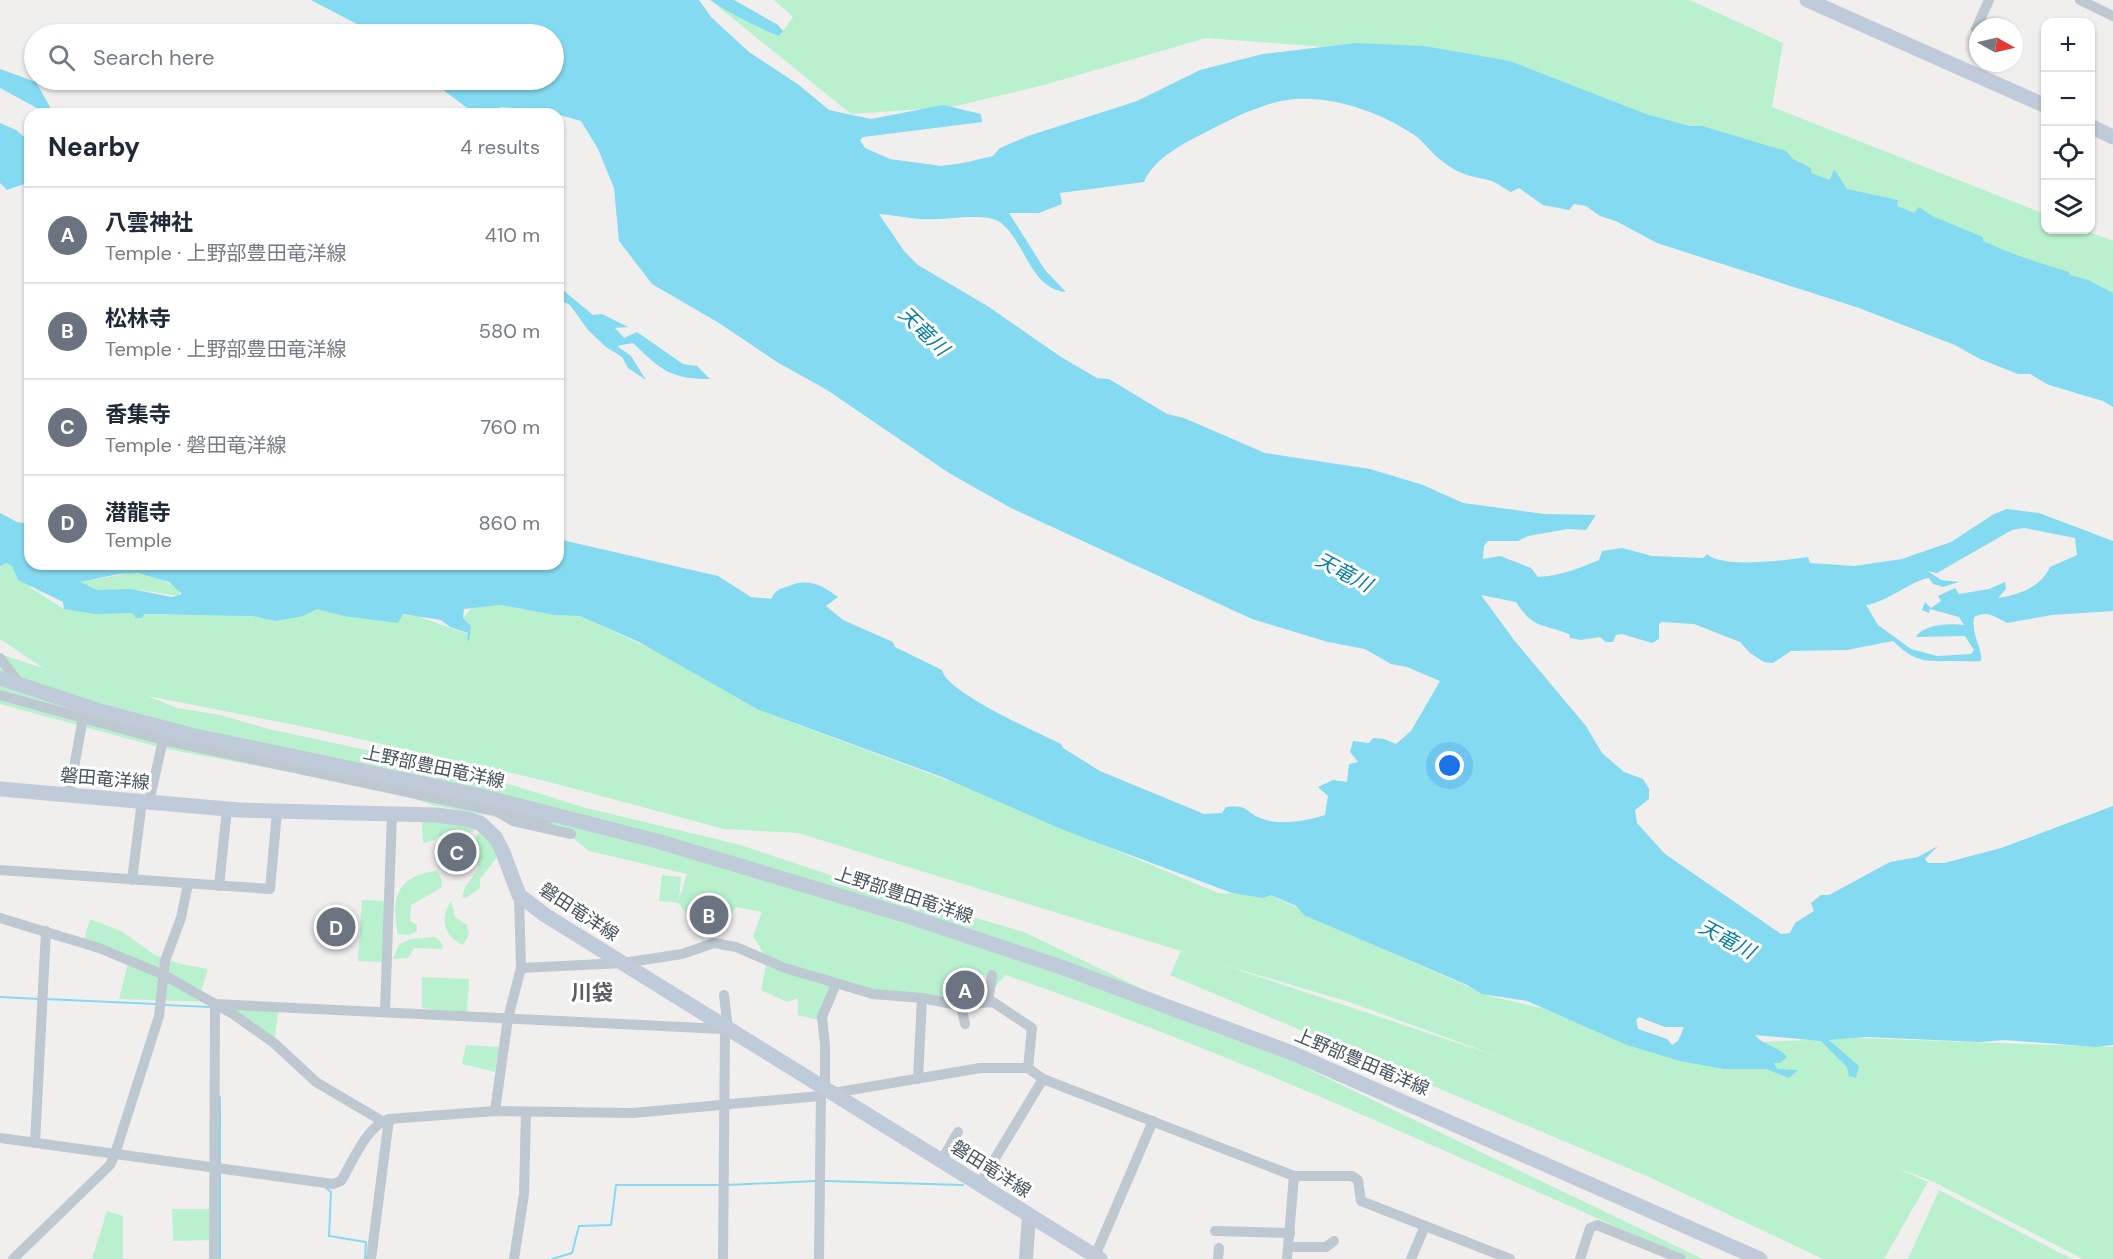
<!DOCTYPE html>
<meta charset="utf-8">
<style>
body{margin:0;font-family:"DM Sans","Noto Sans JP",sans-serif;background:#f2f2f3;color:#1f2937}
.controls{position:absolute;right:18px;top:18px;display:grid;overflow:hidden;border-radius:12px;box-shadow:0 2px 4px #0004}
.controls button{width:54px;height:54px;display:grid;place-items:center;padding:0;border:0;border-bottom:2px solid #e0e1e3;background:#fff;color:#1f2937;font:30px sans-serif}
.compass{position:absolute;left:1969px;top:18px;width:54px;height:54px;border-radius:50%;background:#fff;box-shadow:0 2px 4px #0004;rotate:98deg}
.you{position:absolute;left:1450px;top:766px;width:21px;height:21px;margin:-15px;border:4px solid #fff;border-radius:50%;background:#1a73e8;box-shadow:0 0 0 9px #1a73e833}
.badge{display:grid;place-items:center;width:39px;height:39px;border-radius:50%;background:#0f6fe9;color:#fff;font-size:20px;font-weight:700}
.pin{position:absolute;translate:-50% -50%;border:3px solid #fff;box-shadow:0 2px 6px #0006}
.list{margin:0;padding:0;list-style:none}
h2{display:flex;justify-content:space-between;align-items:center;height:78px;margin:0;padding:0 24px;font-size:26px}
h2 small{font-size:20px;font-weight:400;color:#747a83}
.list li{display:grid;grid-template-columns:39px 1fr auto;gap:18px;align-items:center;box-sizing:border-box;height:96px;padding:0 24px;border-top:2px solid #e0e1e3}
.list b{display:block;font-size:22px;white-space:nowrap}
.list p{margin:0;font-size:20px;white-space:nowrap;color:#747a83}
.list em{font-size:20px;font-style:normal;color:#747a83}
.icon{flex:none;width:33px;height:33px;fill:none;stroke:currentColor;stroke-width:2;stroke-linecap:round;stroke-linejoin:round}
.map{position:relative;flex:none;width:2113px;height:1259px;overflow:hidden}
.search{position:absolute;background:#fff;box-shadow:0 2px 4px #0004;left:24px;top:24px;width:540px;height:66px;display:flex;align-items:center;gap:15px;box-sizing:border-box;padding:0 21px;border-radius:33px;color:#747a83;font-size:22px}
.panel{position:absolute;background:#fff;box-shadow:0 2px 4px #0004;left:24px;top:108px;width:540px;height:462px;border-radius:18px}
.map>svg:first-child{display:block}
</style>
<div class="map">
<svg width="2113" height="1259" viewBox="0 0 2113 1259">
<rect width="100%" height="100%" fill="#f1eeee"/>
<g fill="#b9f1cf" fill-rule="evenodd">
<polygon points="710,0 779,36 793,17 774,0 1690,0 1783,43 1772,107 2045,214 2046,230 2084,230 2113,241 2113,304 1510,61 1206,38 1044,85 952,107 851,114"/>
<path d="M 6,563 L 12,566 L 18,580 L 29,584 L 31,588 L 64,609 L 164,615 L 316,608 L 417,616 L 468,634 L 471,626 L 463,618 L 472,608 L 501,605 L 554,615 L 580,616 L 652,649 L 772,715 L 963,786 L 1218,893 L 1271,895 L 1347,933 L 1489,996 L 1541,1008 L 1659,1055 L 1760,1042 L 1857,1038 L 2113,1047 L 2113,1259 L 2083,1259 L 1934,1182 L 1893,1166 L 1928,1182 L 1884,1259 L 1823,1259 L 1649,1177 L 1170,975 L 1181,951 L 798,833 L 724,829 L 542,780 L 315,729 L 148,696 L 177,708 L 220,715 L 269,729 L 474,773 L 586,808 L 737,844 L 842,879 L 1024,932 L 1703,1259 L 1689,1259 C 1464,1160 1238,1054 1005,975 L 991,992 L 987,976 L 968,970 L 960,974 L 943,1002 L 834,988 L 822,1021 L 798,1015 L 798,998 L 787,1002 L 761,990 L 767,959 L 753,936 L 762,912 L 736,907 L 727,920 L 717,925 L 726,900 L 705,895 L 690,918 L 678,903 L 659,901 L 662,875 L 681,877 L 679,899 L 687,874 L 589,851 L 573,838 L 511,820 L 432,805 L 396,792 L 162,748 L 0,704 L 0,654 L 43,668 L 0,639 L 0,568 ZM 1221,964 L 1349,1002 L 1500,1057 Z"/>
<path d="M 131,573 C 150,575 164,579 180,590 L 179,596 L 140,590 L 98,590 L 79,582 Z"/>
<polygon points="422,820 475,825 473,832 437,837 435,840 423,843"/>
<polygon points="482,829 498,856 480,879 480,888 466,898 462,897 465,887 479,868 471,843"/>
<path d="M 437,871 L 442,880 L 441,888 L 411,905 L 410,921 L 417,925 L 417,931 L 409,935 L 398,934 C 390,897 398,875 437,871 Z"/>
<polygon points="362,900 388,901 383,962 358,961"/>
<path d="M 451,901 L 455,917 L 467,925 L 469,934 L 463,945 C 443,936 440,918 451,901 Z"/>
<polygon points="90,919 121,931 155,955 181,964 208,969 200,995 212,1002 119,999 128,963 83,943"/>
<polygon points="435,937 441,942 443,949 414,948 408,958 393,959 399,944 411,939"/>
<polygon points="422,977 469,979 467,1014 422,1008"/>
<polygon points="221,1004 279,1006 274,1043"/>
<polygon points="466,1045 499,1047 495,1072 462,1064"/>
<polygon points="1939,1190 2072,1259 1908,1259"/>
<polygon points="172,1209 213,1209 214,1240 173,1241"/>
<polygon points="107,1211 123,1216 123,1259 92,1259"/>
</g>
<g fill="#84daf0" fill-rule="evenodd">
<path d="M 311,0 L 699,0 L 711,17 L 749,52 L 799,85 L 829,110 L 871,119 L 943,105 L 981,114 L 982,122 L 863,137 L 860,140 L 865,148 L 890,159 L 941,166 L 963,163 L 993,156 L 1000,148 L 1028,136 L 1137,101 L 1200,70 L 1263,54 L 1356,43 L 1424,46 L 1510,61 L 1646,114 L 1689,126 L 1702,126 L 1786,151 L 1793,159 L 1811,168 L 1811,173 L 1830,180 L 1834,169 L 1847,189 L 1898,200 L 1897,206 L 1914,213 L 1919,207 L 1932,216 L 1983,237 L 1983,241 C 2011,254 2039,263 2069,272 L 2070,275 L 2088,280 L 2113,293 L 2113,407 L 2103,401 L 2049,385 L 2030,374 L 2018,374 L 1980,359 L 1955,345 L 1859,308 L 1657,243 L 1616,221 L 1600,216 L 1586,206 L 1574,204 L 1569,210 L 1543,205 L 1519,188 L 1511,192 C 1504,189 1498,183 1492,181 C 1469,175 1463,177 1442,161 C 1432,154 1425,143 1416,136 C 1382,113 1336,96 1295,99 C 1267,101 1235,117 1210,130 C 1187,142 1154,157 1144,182 L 1060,193 L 1062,204 L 1039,213 L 1009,213 L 1045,270 L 1066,292 C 1029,289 1025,238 998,221 C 983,212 940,221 920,219 C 907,218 892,215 879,214 L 904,251 L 918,265 L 989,307 L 1061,357 L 1097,378 L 1109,379 L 1167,414 L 1184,418 L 1265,453 L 1370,469 L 1423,485 L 1463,503 L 1545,514 L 1596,515 L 1586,530 L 1568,529 L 1528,536 L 1518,541 L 1488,541 L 1484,546 L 1483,559 L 1500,556 L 1531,568 L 1538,577 C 1561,576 1579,568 1599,560 L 1602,551 L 1622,548 L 1652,556 L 1703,558 L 1707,554 C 1722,569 1787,560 1808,557 L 1810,563 L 1854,566 L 1902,559 L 1951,542 L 1994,514 L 2007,509 L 2039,513 L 2113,541 L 2113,611 L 2052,615 L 2007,623 C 1994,617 1989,610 1974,617 C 1971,636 1983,648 1981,661 C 1972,662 1965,661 1957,661 C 1926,661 1917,664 1893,641 L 1847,650 L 1791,651 L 1773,663 L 1764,662 L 1750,653 L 1740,642 L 1694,624 L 1662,622 L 1659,624 L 1659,639 L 1652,643 L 1622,634 L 1616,635 L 1613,642 L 1606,642 L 1600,637 L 1581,640 L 1570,638 L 1569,634 C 1543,623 1534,630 1516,602 L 1481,595 L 1514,640 L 1586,726 L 1602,753 L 1624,772 L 1643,779 L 1649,789 L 1649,799 L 1635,810 L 1637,823 L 1665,854 L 1781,934 L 1790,933 L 1795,923 L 1814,911 L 1811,903 L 1821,895 L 1829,895 L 1890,862 L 1918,857 L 1938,846 L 1925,859 L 1928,863 L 1944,863 L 2001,848 L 2113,806 L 2113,1045 L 2096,1047 L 2005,1040 L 1979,1042 L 1867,1037 L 1829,1040 L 1859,1066 L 1856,1078 L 1849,1076 L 1847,1067 L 1821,1041 L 1755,1035 C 1763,1046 1779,1046 1787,1057 L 1780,1063 L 1774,1063 L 1777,1069 L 1798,1070 L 1789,1078 L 1766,1069 L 1724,1069 L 1680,1061 L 1627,1045 L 1527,1001 L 1482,994 L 1467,985 L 1304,915 L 1296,906 L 1271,895 L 1263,898 L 1232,893 L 1066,831 L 942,777 L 759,710 L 639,642 L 580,616 L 554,615 L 501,605 L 464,609 L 463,618 L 471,626 L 469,641 L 467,640 L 468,633 L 450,627 L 441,620 L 403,614 L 398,623 L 344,616 L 317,609 L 303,616 L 276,621 L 253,616 L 144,614 L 142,618 L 136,618 L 132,613 L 95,614 L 64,609 L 63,602 L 18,580 L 12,566 L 6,563 L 0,567 L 0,513 L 17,522 L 30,524 L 30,564 L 558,564 L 558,539 L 718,576 L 751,597 L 771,599 C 776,589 780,589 789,586 C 808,578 822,585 838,597 L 826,606 L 843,620 L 893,642 L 895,647 L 942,670 C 947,693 1037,732 1061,744 L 1063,748 L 1100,771 L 1204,814 L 1222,813 L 1226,807 C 1250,805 1243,811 1260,818 C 1280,826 1305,821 1325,815 L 1328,796 L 1318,787 L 1333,780 L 1347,782 L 1349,764 L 1358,762 L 1350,752 L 1353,741 L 1369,743 L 1373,738 L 1384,739 L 1396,744 L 1411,731 L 1440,681 L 1407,667 L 1391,664 L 1365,649 L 1328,642 L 1252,619 L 1011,508 L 949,473 L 827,390 L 777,362 L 719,323 L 652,284 L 619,241 L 614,188 L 598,149 L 581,121 L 542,110 L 501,107 L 495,114 L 475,114 L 430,80 L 554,80 L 554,34 L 376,34 ZM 2024,528 L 2075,538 L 2077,555 L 2050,567 C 2041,587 2019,595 1998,598 L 2006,589 L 2005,582 L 1989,589 L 1959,594 L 1955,588 L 1938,596 L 1941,601 L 1931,608 L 1925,602 L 1922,610 L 1929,613 L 1930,609 L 1959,617 L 1964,625 C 1951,623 1923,624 1916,637 L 1965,636 L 1974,650 L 1971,654 L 1937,656 L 1911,649 L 1878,625 L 1866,605 C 1886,603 1914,579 1929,578 L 1933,584 L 1943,587 L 1959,582 L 1941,580 L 1928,571 L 1937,573 L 2012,530 ZM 138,573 L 169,582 L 182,594 L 172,597 L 131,589 L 98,590 L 80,582 L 119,574 ZM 1639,1017 L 1665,1027 L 1684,1027 L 1678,1041 L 1672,1045 L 1667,1039 L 1638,1029 L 1636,1020 Z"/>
<path d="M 710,0 L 734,0 L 778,25 L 783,31 L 779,36 C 755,26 732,15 710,0 Z"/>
<polygon points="0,69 36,82 50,107 48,114 0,88"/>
<polygon points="0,123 16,130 30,142 30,188 24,184 7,190 0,183"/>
<path d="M 558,286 L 593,315 L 602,314 L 628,327 L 615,328 L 624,338 L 637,332 L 683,364 L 697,366 L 710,379 C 670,379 661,370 633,343 L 617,346 L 631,356 L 646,380 L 628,368 L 622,357 L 606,347 L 588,330 L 570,305 L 558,299 Z"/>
</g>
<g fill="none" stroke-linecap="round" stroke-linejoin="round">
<g stroke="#84daf0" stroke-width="2">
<polyline points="0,997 39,999"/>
<polyline points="45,999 156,1004"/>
<polyline points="165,1005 210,1007"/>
<polyline points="220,1097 220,1164"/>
<polyline points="825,1181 963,1185"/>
<polyline points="726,1185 816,1181"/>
<polyline points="326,1188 331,1192 329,1236 366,1242 365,1259"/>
<polyline points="220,1259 220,1172"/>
<polyline points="552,1259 572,1253 579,1226 611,1225 616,1185 720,1185"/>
</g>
<g stroke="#bdc8d1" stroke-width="10">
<polyline points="2080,0 2113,16"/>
<polyline points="1976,29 1989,0"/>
<polyline points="0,658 20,684"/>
<polyline points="0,695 163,740 496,811 513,821 571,834"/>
<polyline points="69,795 83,718"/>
<polyline points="149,802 163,740"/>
<polyline points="508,813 549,819"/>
<polyline points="0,870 270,889 277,812"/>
<polyline points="132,880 142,801"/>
<polyline points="219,886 227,809"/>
<polyline points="0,918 99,948 164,975 233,1014 274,1043 316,1082 382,1121"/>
<polyline points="521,968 623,963 682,954 714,943 736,947 785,968 873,994 922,998 957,1005 993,1002 1032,1028 1028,1068"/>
<polyline points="724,995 728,1029"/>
<polyline points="988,1002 992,975"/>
<polyline points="961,1005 965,1024"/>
<polyline points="385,1011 392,814"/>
<polyline points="918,1079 922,998"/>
<polyline points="825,1089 825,1045 822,1017 836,984"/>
<polyline points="833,1093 980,1068 1028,1068 1043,1079 1294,1176 1352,1176 1358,1180 1361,1201 1510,1259"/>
<polyline points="495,1111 508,1018 521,968 519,895"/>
<path d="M 0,1138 L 333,1184 L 341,1181 C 352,1163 367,1125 389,1119 L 495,1111 L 633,1113 L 820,1096"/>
<polyline points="35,1143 46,931"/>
<polyline points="941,1161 958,1132"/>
<polyline points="979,1185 1043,1079"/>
<polyline points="1215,1231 1290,1233"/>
<polyline points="1289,1247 1326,1247 1334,1241"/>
<polyline points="1095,1256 1153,1121"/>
<polyline points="13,1259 110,1165 115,1154 159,1016 165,961 181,918 188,884"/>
<polyline points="214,1259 215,1004 723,1029"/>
<polyline points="371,1259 389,1119"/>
<polyline points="514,1259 524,1194 526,1112"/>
<polyline points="723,1259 725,1027"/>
<polyline points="819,1259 821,1090"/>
<polyline points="1218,1259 1219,1248"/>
<polyline points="1287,1259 1294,1176"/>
<polyline points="1411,1259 1425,1226"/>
<polyline points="1580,1259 1590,1228 1597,1225 1681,1259"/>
</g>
<polyline stroke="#bdc8d1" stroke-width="14" points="1026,1259 1029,1216"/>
<g stroke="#bfcbd8" stroke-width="15">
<polyline points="1807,0 2046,106"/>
<polyline points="2090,126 2113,137"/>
<polyline points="0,678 100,711 191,735 481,796 657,841 904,915 1061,967 1292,1053 1760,1259"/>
<polyline points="0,789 239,810 436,815 467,819 480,823 495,837 502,850 519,895 545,915 1100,1259"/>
</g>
</g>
<g text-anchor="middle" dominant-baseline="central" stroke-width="6" stroke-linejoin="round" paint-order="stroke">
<g font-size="18" fill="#45515c" stroke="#fff">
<text transform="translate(434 767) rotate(12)">上野部豊田竜洋線</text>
<text transform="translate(105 779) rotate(5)">磐田竜洋線</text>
<text transform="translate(904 895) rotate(18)">上野部豊田竜洋線</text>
<text transform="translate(579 912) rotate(33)">磐田竜洋線</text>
<text transform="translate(1362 1062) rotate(23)">上野部豊田竜洋線</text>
<text transform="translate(991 1169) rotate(32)">磐田竜洋線</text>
</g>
<g font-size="20" font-style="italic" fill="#0680a0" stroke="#fff">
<text transform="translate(924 331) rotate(44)">天竜川</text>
<text transform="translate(1344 572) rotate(28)">天竜川</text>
<text transform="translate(1727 939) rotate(28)">天竜川</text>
</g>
<g font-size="21" font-weight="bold" fill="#5a5e63" stroke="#fff">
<text x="592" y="993">川袋</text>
</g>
</g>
</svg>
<div class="controls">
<button>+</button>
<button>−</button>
<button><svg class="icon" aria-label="locate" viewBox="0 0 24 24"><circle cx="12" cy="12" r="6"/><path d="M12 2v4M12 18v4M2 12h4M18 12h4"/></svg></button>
<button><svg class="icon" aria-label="layers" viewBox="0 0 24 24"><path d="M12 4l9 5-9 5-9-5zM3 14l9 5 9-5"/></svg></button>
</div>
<svg class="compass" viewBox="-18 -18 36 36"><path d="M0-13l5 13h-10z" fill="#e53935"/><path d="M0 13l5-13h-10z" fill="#747a83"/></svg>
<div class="you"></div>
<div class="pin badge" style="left:965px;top:990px;background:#6b7280">A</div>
<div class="pin badge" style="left:709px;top:915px;background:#6b7280">B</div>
<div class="pin badge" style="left:457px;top:852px;background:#6b7280">C</div>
<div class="pin badge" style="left:336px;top:927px;background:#6b7280">D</div>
<div class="search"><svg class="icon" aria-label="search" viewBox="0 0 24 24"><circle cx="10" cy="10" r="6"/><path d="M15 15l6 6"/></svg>Search here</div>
<section class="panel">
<h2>Nearby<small>4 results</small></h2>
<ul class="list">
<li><span class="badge" style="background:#6b7280">A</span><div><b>八雲神社</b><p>Temple · 上野部豊田竜洋線</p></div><em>410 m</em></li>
<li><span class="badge" style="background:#6b7280">B</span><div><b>松林寺</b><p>Temple · 上野部豊田竜洋線</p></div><em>580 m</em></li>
<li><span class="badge" style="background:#6b7280">C</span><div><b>香集寺</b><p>Temple · 磐田竜洋線</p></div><em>760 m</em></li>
<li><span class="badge" style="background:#6b7280">D</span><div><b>潜龍寺</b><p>Temple</p></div><em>860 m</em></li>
</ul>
</section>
</div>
